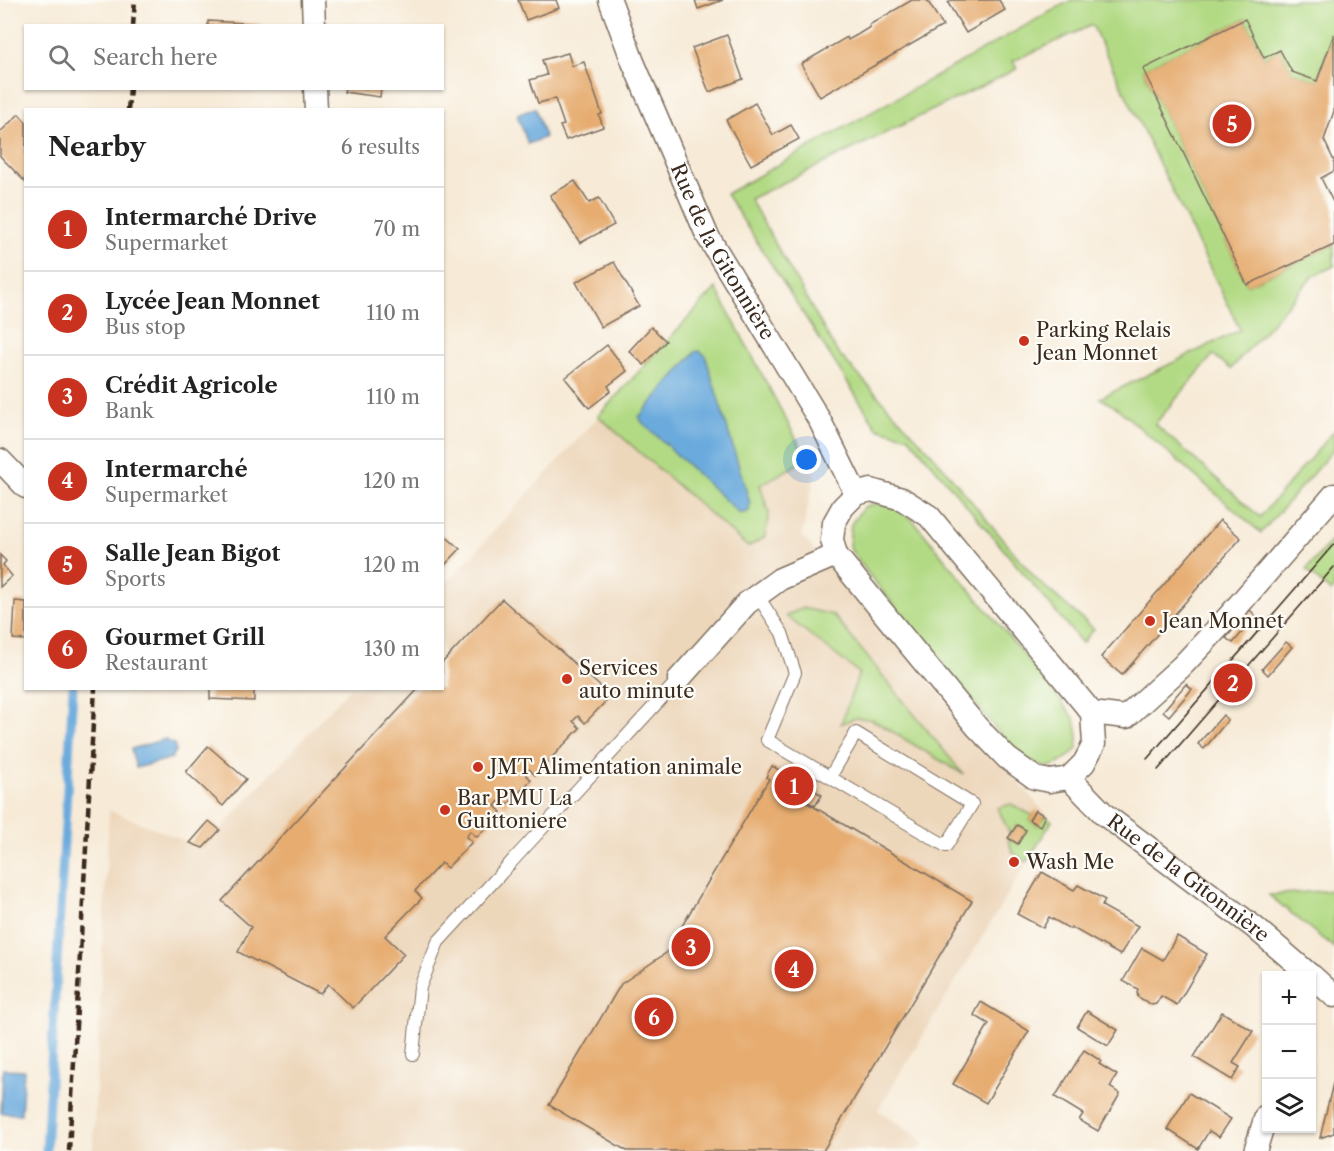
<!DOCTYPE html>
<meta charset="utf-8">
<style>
body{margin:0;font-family:"Libre Caslon Text",serif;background:#f6f6f6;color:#222}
.controls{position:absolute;right:18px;bottom:18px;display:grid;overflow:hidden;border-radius:0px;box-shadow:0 2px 4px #0004}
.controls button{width:54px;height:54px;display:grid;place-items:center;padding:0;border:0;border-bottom:2px solid #e0e0e0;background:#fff;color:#222;font:30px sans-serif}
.you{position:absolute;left:807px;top:460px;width:21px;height:21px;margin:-15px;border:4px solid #fff;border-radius:50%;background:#1a73e8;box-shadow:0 0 0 9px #1a73e833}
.badge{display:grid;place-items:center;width:39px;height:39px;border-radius:50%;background:#c8321e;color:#fff;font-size:20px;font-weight:700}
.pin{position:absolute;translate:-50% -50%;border:3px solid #fff;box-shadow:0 2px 6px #0006}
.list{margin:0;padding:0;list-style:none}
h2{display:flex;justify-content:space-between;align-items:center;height:78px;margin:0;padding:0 24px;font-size:26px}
h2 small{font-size:20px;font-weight:400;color:#767676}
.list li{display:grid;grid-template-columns:39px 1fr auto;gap:18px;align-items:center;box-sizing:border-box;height:84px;padding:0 24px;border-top:2px solid #e0e0e0}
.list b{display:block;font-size:22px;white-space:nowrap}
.list p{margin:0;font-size:20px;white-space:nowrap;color:#767676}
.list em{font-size:20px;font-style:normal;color:#767676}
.icon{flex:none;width:33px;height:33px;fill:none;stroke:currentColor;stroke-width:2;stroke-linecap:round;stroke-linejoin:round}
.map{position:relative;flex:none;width:1334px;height:1151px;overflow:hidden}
.search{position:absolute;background:#fff;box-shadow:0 2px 4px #0004;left:24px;top:24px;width:420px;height:66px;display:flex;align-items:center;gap:15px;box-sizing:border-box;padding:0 21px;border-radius:0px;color:#767676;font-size:22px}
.panel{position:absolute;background:#fff;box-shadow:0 2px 4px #0004;left:24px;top:108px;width:420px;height:582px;border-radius:0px}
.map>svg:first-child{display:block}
</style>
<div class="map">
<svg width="1334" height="1151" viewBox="0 0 1334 1151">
<rect width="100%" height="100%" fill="#fdfcf7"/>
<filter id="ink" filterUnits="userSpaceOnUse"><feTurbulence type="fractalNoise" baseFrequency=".0167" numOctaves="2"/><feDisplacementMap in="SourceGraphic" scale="12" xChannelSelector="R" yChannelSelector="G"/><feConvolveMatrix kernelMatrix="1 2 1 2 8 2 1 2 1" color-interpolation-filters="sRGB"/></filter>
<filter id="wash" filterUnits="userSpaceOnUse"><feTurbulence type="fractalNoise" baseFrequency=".008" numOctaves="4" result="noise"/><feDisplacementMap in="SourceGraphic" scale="24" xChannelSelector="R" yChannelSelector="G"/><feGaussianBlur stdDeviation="1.35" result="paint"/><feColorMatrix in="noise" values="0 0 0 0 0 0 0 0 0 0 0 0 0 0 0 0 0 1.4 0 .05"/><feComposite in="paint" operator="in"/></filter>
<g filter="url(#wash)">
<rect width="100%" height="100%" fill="#f7ebd8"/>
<polygon fill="#edd7bb" points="716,288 815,473 802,536 1052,821 878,1110 924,1142 918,1151 95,1151 93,1150 109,810 203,848 349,689 442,688 443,587"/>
<g fill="#b2da84" stroke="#768251" stroke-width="1.5">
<polygon points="1071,0 1334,0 1334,33 1317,81 1292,72 1280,50 1264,58 1245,19 1143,69 1247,285 1334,245 1334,266 1313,276 1231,369 1213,355 1155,424 1260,517 1334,431 1334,449 1261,533 1117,408 1100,398 1240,330 1092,25 1013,61 1017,69 750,199 837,352 932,454 1037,580 1094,629 1082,643 909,437 877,428 726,194"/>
<polygon points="716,288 807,459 760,485 769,513 765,537 748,547 598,416"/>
<path d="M 879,503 L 903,510 L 916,524 L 1030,662 L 1075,719 L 1078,736 L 1077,749 C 1053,772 1044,772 1017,754 L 870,576 L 849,547 L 851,524 L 864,507 Z"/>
<polygon points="1334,537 1334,588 1331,592 1306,570"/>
<polygon points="802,608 833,615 963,774 871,719 855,718 841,724 859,673 786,616"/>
<polygon points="1011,804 1032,815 1029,820 1039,826 1045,816 1052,821 1027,862 1012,852 1008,838 1018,844 1026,830 1017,825 1010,835 998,808"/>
<polygon points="1334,890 1334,948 1269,895"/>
</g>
<g fill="#6aaadd" stroke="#526a7e" stroke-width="1.5">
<polygon points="535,108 545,137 528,144 517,115"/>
<polygon points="700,351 705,355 750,503 749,511 744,513 739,513 642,422 639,417 695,352"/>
<polygon points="166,739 167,741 174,744 176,750 171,757 172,758 136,768 131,749"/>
<polygon points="3,1069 24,1070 21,1114 1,1113"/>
</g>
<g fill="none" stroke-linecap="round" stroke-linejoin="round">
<polyline stroke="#6aaadd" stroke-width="9" points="46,1151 73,688"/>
</g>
<g id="blocks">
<g fill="#e6ac70">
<polygon points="518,0 556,0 559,8 526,20"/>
<polygon points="695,0 723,0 698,9"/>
<polygon points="912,0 927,0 943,26 820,97 801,64 847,37 848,40 857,35 870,27 869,25"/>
<polygon points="952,0 999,0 1005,10 966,33 948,3"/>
<polygon points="1245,19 1264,58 1280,50 1292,72 1317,81 1334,34 1334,111 1324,140 1334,161 1334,171 1321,178 1334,204 1334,245 1247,285 1143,69"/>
<polygon points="208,21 262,24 262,26 208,26"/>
<polygon points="727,35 743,79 709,92 692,48"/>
<polygon points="568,53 572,66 584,62 602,114 599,115 603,127 566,140 560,126 564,125 555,99 538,103 530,80 547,75 542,60"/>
<polygon points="345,88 381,88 380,97 344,92"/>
<polygon points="755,103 773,135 791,125 799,139 751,165 726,120"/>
<polygon points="19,114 26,122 26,183 0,156 0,132"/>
<polygon points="575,181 589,203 599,198 614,225 580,243 550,195"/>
<polygon points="614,262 639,306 601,327 576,282"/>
<polygon points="651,327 666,341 644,365 629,351"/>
<polygon points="607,345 627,371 608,386 611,391 589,408 565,378"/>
<polygon points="1220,520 1241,538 1122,675 1101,657"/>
<polygon points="442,533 460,549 442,568"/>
<polygon points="0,555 6,561 3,565 12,576 0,587"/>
<polygon points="502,599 603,689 599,693 607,700 585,723 578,716 573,721 580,728 535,775 529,769 525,773 531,780 505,807 499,801 495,806 501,812 477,837 470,831 466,837 472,842 447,868 441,863 415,891 422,898 385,936 404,954 353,1008 328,984 320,994 238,952 251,927 222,901 419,688 442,688 442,663"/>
<polygon points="15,601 26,602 26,640 13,639"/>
<polygon points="1250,610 1256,616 1233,643 1226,638"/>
<polygon points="1286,642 1292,647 1268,675 1262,669"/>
<polygon points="1186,684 1192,689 1169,716 1163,711"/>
<polygon points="210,688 254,688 254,701 210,699"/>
<polygon points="1223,715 1228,720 1204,749 1198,744"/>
<polygon points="208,746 246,779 223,806 186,772"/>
<polygon points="772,766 822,795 815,806 779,786 972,901 823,1151 627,1151 549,1105 621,984 666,953 769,779 766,777"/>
<polygon points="1035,810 1045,816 1040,826 1029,820"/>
<polygon points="209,821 220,830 203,848 190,843"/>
<polygon points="1017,825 1026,830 1018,844 1008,838"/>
<polygon points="1042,872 1074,890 1078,885 1091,892 1105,900 1102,906 1138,926 1120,955 1071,927 1070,929 1049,917 1043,928 1017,914"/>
<polygon points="1177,936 1207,954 1177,1005 1161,996 1156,1004 1152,1005 1138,997 1137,992 1138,989 1123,981 1142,948 1163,960"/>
<polygon points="981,1002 1029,1031 986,1103 953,1084 989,1024 974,1015"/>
<polygon points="1087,1011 1118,1030 1108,1046 1077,1027"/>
<polygon points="1222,1012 1253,1031 1233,1063 1240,1067 1232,1080 1194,1057"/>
<polygon points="1084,1050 1101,1061 1099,1064 1117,1075 1110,1087 1120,1094 1098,1131 1079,1120 1083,1114 1055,1097"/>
<polygon points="1333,1083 1334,1133 1320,1138"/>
<polygon points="1189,1093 1231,1119 1219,1137 1209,1131 1198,1149 1167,1129"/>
</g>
</g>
</g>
<g filter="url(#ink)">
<use href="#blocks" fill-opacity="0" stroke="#7d6e5f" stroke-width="1.5"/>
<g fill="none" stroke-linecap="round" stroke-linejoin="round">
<g stroke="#7d6e5f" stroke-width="14">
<g id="lane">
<polyline points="757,595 782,633 795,673 767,740 946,846 972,804 856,733 830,777"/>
<polyline points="413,1054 420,987 438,942 679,679"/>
</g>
</g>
<g stroke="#7d6e5f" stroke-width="25">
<g id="street">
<polyline points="313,0 314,26"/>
<path id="s1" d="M 610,0 L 633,62 L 707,235 L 820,421 L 856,494"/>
<polyline points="315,88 316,110"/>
<polyline points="0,460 26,487"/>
<polygon points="871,490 902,499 929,516 1092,713 1094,744 1084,763 1069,778 1050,781 1035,778 1007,758 977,727 836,555 832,540 834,523 843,507 856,494"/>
<polyline points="679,679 747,603 780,579 836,555"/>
<polyline points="1092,713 1126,717 1181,667 1230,615 1334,495"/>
<path id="s2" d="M 1069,778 L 1105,815 L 1254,927 L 1311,976"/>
<polyline points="1312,976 1334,996"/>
<polyline points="1255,1151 1266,1116"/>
</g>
</g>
<use href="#lane" stroke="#fff" stroke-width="12"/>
<use href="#street" stroke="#fff" stroke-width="22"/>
<g stroke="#3b2a1e" stroke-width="1.5">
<polyline points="1147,759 1334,544"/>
<polyline points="1158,770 1334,567"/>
</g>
<g stroke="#3b2a1e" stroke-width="4.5" stroke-dasharray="9 4.5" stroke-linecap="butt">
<polyline points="133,26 135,0"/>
<polyline points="128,110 130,88"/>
<polyline points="69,1151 95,688"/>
</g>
</g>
</g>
<g fill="#c8321e" stroke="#fdfcf7" stroke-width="2">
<circle cx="1024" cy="341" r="6"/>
<circle cx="1150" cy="621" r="6"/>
<circle cx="567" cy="679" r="6"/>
<circle cx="478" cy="767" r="6"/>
<circle cx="445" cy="810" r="6"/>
<circle cx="1014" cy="862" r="6"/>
</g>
<g text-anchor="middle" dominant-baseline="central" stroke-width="4.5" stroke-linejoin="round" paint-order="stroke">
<g font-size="20" fill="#3b2a1e" stroke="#fdfcf7">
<text stroke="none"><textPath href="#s1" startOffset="276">Rue de la Gitonnière</textPath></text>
<text stroke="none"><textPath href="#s2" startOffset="156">Rue de la Gitonnière</textPath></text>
</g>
<g font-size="20" fill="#3b2a1e" stroke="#fdfcf7" text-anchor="start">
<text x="1036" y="330">Parking Relais<tspan x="1036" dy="23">Jean Monnet</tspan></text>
<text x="1162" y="621">Jean Monnet</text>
<text x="579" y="668">Services<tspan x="579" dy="23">auto minute</tspan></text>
<text x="490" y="767">JMT Alimentation animale</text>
<text x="457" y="798">Bar PMU La<tspan x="457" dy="23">Guittoniere</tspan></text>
<text x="1026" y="862">Wash Me</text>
</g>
</g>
</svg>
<div class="controls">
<button>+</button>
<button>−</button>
<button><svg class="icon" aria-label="layers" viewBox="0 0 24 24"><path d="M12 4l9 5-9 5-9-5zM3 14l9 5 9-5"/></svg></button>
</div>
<div class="you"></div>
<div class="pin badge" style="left:794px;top:786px">1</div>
<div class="pin badge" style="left:1233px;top:683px">2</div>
<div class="pin badge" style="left:691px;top:947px">3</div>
<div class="pin badge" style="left:794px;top:969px">4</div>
<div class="pin badge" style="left:1232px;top:124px">5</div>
<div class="pin badge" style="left:654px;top:1017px">6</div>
<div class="search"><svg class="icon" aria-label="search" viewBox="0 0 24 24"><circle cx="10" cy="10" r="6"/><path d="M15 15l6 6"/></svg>Search here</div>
<section class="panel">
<h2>Nearby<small>6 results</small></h2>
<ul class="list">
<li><span class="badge">1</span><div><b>Intermarché Drive</b><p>Supermarket</p></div><em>70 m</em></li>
<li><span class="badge">2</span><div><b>Lycée Jean Monnet</b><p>Bus stop</p></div><em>110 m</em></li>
<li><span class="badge">3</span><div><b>Crédit Agricole</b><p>Bank</p></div><em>110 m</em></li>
<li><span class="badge">4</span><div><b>Intermarché</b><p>Supermarket</p></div><em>120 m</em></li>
<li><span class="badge">5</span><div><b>Salle Jean Bigot</b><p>Sports</p></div><em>120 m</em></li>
<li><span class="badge">6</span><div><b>Gourmet Grill</b><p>Restaurant</p></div><em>130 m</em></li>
</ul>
</section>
</div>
